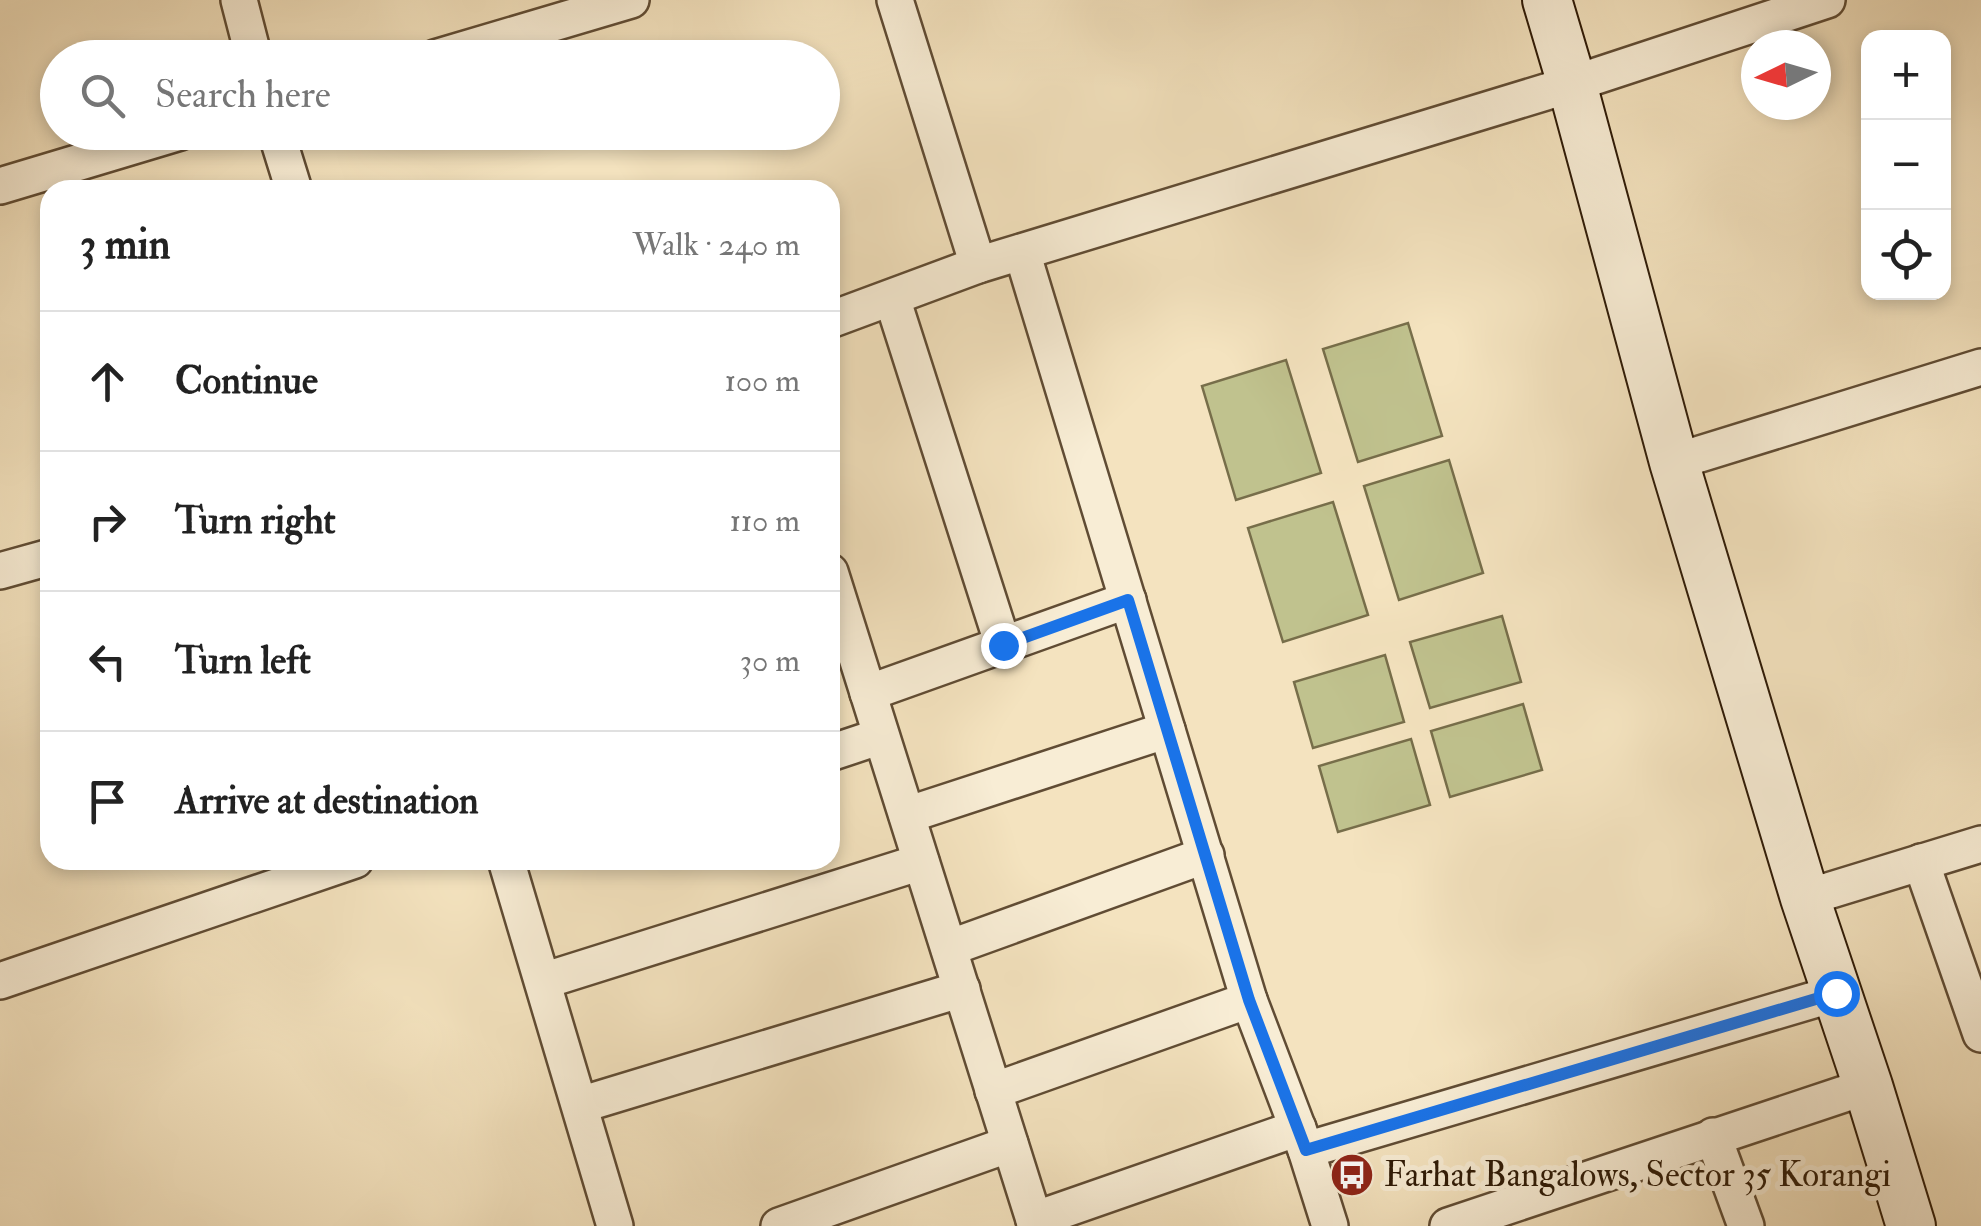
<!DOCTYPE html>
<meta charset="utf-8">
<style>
body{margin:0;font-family:"IM FELL Double Pica",serif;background:#f6f6f6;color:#222}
.controls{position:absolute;right:30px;top:30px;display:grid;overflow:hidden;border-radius:20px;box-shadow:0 5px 15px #0003}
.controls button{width:90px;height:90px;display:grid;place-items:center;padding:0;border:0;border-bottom:2px solid #e0e0e0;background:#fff;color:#222;font:50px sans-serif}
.compass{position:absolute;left:1741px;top:30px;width:90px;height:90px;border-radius:50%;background:#fff;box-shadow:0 5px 15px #0003;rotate:265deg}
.stop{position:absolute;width:30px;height:30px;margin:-22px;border:8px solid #1a73e8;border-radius:50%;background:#fff}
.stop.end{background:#1a73e8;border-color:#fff;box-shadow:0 2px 10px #0008}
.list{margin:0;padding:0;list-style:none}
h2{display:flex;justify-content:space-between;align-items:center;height:130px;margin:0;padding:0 40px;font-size:42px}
h2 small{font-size:32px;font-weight:400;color:#767676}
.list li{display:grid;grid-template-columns:65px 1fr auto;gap:30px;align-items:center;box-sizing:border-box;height:140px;padding:0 40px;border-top:2px solid #e0e0e0}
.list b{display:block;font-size:38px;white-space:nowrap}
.list em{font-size:32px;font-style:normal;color:#767676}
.icon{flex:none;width:55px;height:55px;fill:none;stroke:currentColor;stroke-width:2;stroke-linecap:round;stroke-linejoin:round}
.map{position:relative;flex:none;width:1981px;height:1226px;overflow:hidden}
.search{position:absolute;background:#fff;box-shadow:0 5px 15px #0003;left:40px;top:40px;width:800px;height:110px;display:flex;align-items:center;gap:25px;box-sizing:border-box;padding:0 35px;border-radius:55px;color:#767676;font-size:38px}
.panel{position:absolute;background:#fff;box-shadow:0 5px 15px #0003;left:40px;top:180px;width:800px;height:690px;border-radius:30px}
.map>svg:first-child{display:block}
</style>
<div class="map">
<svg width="1981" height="1226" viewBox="0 0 1981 1226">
<rect width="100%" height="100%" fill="#f4e3bf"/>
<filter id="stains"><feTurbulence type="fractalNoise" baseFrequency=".002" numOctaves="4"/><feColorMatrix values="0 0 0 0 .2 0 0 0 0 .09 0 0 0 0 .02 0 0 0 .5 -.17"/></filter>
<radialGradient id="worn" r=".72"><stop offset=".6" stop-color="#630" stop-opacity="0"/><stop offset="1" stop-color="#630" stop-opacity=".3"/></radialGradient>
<g fill="#c0c28e" stroke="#776e4a" stroke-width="2.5">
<polygon points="1408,323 1442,436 1358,462 1323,349"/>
<polygon points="1286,360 1321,473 1236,500 1202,386"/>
<polygon points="1449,460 1483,573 1399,600 1364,486"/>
<polygon points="1333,502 1368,615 1283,642 1248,528"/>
<polygon points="1502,616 1521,682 1430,708 1410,642"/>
<polygon points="1385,655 1404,722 1313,748 1294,682"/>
<polygon points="1523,704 1542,770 1450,797 1431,731"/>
<polygon points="1411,739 1430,805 1338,832 1319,766"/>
</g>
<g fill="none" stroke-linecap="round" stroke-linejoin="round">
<g stroke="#604c34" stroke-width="40">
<g id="street">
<polyline points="239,0 254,58"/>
<polyline points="895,0 978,265"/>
<polyline points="435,58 631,0"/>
<polyline points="276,132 294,190"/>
<polyline points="0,186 180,132"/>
<polyline points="892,298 1003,645"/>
<polyline points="830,320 978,265 1572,84 1827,0"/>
<polyline points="1674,462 1981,367"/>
<polyline points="0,571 50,557"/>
<polyline points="830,572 1036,1226"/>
<polyline points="868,693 1128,600"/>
<polyline points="830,753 881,736"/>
<polyline points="907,815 1167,730"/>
<polyline points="506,860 615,1226"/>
<polyline points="1921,862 1981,1034"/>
<polyline points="1805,898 1981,844"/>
<polyline points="949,948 1206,855"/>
<polyline points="0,981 355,860"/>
<polyline points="543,981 921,862"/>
<polyline points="1249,1000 1306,1150 1330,1226"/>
<polyline points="993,1091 1249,1000 1022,252"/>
<polyline points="580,1105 962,989"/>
<polyline points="1713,1136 1746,1226"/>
<polyline points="1306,1150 1837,993"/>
<polyline points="1034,1220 1298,1128"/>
<polyline points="779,1226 1010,1144"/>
<polyline points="1448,1226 1868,1086"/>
</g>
</g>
<g stroke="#2e1a06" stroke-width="52">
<polyline id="secondary" points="1547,0 1572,84 1674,462 1805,898 1868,1086 1911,1226"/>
</g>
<use href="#street" stroke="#f8edd5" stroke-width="35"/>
<use href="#secondary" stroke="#f8edd5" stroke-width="48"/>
</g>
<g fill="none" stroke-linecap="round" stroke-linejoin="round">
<polyline stroke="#1a73e8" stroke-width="12" points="1003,645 1128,600 1249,1000 1306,1150 1836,993"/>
</g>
<defs>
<g id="bus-disc" transform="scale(2.25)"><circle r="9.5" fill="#8f2418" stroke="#f8edd5"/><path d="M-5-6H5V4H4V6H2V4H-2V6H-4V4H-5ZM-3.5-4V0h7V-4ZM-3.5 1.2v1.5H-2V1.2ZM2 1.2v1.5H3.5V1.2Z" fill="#fff"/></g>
</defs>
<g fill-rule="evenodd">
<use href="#bus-disc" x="1352" y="1175"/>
</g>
<g text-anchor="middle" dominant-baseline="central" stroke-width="10" stroke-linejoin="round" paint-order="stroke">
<g font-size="35" fill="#2e1a06" stroke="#f8edd5" text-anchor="start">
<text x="1384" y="1175">Farhat Bangalows, Sector 35 Korangi</text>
</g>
</g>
<rect width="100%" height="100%" filter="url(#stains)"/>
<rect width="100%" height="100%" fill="url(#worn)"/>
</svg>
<div class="controls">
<button>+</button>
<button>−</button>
<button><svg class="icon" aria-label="locate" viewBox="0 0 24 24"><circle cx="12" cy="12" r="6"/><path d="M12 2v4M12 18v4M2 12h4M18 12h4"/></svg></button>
</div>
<svg class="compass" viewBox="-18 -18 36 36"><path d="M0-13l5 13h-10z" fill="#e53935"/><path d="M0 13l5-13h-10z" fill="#767676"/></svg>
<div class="stop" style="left:1836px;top:993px"></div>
<div class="stop end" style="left:1003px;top:645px"></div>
<div class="search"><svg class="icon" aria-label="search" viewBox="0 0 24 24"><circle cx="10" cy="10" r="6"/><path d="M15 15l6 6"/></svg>Search here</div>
<section class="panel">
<h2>3 min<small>Walk · 240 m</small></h2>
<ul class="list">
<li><svg class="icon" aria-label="ahead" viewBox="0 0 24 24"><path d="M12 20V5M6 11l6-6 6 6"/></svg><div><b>Continue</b></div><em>100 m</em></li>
<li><svg class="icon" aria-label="right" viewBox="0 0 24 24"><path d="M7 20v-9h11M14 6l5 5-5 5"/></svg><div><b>Turn right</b></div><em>110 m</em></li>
<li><svg class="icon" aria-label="left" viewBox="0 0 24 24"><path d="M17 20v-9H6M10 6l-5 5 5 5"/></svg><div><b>Turn left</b></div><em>30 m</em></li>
<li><svg class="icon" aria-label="arrive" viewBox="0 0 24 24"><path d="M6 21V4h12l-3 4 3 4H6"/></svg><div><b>Arrive at destination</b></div></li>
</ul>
</section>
</div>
